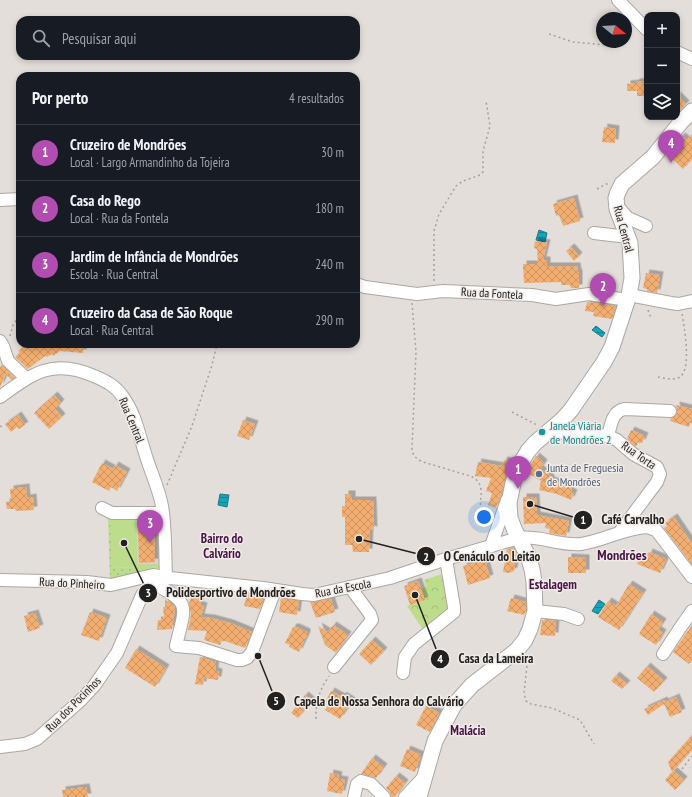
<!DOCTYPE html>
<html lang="pt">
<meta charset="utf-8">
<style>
body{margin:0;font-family:"PT Sans Narrow",sans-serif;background:#242831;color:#f1f3f6}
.controls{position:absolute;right:12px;top:12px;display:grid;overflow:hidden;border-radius:8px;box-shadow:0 2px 6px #0003}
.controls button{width:36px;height:36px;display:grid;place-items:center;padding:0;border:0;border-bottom:1px solid #363941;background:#171b24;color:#f1f3f6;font:20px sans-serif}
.compass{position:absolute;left:596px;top:12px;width:36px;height:36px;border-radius:50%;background:#171b24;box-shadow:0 2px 6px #0003;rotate:108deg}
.you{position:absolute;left:484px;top:517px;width:14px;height:14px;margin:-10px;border:3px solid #fff;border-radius:50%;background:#1a73e8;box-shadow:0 0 0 6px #1a73e833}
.badge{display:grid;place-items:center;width:26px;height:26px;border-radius:50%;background:#b14cb0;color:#fff;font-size:13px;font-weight:700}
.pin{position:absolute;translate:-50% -33px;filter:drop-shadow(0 1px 2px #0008)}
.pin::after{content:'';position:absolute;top:21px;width:14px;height:12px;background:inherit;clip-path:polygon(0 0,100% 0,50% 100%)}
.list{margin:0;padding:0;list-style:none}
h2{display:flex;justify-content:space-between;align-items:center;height:52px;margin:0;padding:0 16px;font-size:17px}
h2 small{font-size:13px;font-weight:400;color:#9ea1a6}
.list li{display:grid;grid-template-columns:26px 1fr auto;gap:12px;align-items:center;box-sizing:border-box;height:56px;padding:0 16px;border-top:1px solid #363941}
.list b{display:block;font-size:15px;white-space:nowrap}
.list p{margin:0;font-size:13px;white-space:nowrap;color:#9ea1a6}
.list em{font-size:13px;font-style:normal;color:#9ea1a6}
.icon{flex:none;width:22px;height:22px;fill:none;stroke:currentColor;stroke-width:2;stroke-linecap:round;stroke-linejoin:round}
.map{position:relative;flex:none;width:692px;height:797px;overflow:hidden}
.search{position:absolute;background:#171b24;box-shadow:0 2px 6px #0003;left:16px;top:16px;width:344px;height:44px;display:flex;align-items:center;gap:10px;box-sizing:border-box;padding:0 14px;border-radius:12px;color:#9ea1a6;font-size:15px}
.panel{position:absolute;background:#171b24;box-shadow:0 2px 6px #0003;left:16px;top:72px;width:344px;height:276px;border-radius:12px}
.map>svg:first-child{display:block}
</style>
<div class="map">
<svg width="692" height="797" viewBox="0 0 692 797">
<defs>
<pattern id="grass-dots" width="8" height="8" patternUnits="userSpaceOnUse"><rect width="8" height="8" fill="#bddd8d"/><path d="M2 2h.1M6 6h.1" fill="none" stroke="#a2bd79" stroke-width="1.8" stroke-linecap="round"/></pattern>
<pattern id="forest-crowns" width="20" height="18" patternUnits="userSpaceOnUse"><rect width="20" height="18" fill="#bddd8d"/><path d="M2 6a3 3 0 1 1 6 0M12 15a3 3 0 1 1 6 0" fill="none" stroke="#a2bd79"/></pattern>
<pattern id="water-rules" width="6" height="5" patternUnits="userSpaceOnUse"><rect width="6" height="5" fill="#15a4b8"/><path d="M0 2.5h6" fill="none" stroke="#138595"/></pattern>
<pattern id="building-cross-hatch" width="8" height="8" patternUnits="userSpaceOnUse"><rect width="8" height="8" fill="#f1ae70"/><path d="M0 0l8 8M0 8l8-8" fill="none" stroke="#ce9561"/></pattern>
<filter id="shadow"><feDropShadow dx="3.5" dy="-3.5" stdDeviation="0" flood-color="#0004"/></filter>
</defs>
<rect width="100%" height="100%" fill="#e3ded9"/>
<polygon fill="#dcd1c8" points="136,515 160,515 163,569 138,575"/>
<polygon fill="url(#grass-dots)" points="108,515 136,515 112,568 138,567 138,575 110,580"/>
<g fill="url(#forest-crowns)">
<polygon points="138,564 162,564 163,569 138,575"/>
<polygon points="445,573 452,610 424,631 407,606 424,600 421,589 426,587 424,580"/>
</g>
<polygon fill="#bddd8d" points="136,517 138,567 112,568 110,518"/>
<g fill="url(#water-rules)" stroke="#197d8a">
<polygon points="539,230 547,233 545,242 536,240"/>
<polygon points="596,326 605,333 602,337 592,330"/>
<polygon points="220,494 229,495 227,507 218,505"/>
<polygon points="599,600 605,604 598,614 592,611"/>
</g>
<g fill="url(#building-cross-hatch)" filter="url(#shadow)">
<polygon points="647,81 647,96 637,96 637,91 627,91 627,84 636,83 636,82"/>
<polygon points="677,95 686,104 677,113"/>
<polygon points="604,127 616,129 615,143 602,142"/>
<polygon points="692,134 692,159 683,169 667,154 682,136 687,140"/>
<polygon points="574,198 580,221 563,226 559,215 556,216 553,204"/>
<polygon points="535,241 547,243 543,260 547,260 547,266 577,266 578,273 579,272 579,288 571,288 570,285 561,285 561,282 524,283 523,264 538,264 537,249 534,248"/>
<polygon points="571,247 579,256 574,261 566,251"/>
<polygon points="646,273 660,275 657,293 647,291 647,289 643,288"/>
<polygon points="587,302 616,306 612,319 593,316 594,312 585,311"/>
<polygon points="26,344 84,344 83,353 60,351 53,356 52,354 47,357 45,356 28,369 15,357 20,352 18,351"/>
<polygon points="2,365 15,378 12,380 6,374 0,387 0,367"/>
<polygon points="54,395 61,403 55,409 62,417 49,429 34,413"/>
<polygon points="676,405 692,409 692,416 689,427 670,421 671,418 676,415 677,411"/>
<polygon points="18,415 25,425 19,429 17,427 11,432 5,424"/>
<polygon points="243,420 255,424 249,440 237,436"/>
<polygon points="631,430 645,436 642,443 638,442 636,447 627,439"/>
<polygon points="536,456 544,463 540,469 550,475 551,480 572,488 571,492 574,493 571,500 557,494 539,490 541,481 526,472"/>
<polygon points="504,460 511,462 505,480 501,495 496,508 488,505 492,493 486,491 491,478 475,476 478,462 502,466"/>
<polygon points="102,463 113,469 115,465 127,472 117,491 111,487 109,491 92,482"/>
<polygon points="26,487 27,498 33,497 34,510 16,511 15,509 7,509 6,502 11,501 10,489"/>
<polygon points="345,494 352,494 352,500 373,500 374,530 370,529 369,552 353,552 352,545 345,545 345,517 342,517 342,506 345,506"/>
<polygon points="523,497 536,497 537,515 569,521 566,536 549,533 550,529 545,528 546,523 524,524"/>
<polygon points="674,517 692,544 692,565 664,528 667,526 665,523"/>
<polygon points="138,526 154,526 155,562 139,563"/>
<polygon points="513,547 517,554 514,571 509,573 503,572 507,549"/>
<polygon points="649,552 666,559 660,573 637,564 641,555 647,558"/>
<polygon points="568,557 586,558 586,573 568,573"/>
<polygon points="485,560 490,578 468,585 463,566"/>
<polygon points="418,581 425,600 410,605 404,586"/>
<polygon points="629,584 643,593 619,630 598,617 608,601 616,606"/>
<polygon points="247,594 265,596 260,609 244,606"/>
<polygon points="191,598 201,599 200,605 204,606 201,617 211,618 230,623 252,632 245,648 222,640 220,645 204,640 207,631 188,630 191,615 189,603"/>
<polygon points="281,598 299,601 297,615 279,612"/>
<polygon points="511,598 526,602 526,610 524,615 507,611"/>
<polygon points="165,599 174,606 175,609 172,629 157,630 158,620 161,620 161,616 164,617 163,607 165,607"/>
<polygon points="331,599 335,612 316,618 310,602"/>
<polygon points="90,612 107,618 99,641 81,635"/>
<polygon points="35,613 40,628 28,632 24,616"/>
<polygon points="651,614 663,622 658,630 663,633 656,645 639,634"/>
<polygon points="542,620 556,621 555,636 540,635"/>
<polygon points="333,625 348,635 336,653 325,645 318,626 328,632"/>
<polygon points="692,625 692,660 689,664 673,652"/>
<polygon points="293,627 296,627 307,632 307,635 299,652 289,647 290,645 285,643"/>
<polygon points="372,640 384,651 371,665 359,654"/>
<polygon points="136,649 166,668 155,687 125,668"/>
<polygon points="200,657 216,662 215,671 219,672 218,680 204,678 203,685 195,684"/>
<polygon points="647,666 664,681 654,692 637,678"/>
<polygon points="616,675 627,684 622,689 611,681"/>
<polygon points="331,691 342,697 343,695 352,701 340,719 325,710 329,703 326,701"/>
<polygon points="305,695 312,701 298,718 291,713"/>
<polygon points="676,697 682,712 670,717 664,704 648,715 644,709 664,700 665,702"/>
<polygon points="426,706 439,713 430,732 416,725"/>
<polygon points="692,735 692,750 672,772 674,771 684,780 675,790 665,780 672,772 668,762"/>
<polygon points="407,749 421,755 415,772 400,766"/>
<polygon points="372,758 384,767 376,778 361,774"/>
<polygon points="330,773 339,775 338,779 345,780 342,794 327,791"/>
<polygon points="396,776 405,783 395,797 391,797 390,792 386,788"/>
<polygon points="86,787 88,797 63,797 62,790"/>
</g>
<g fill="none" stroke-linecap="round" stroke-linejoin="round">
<g stroke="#aca7a2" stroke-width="14">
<g id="minor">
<polyline points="618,0 647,30"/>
<polyline points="677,52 692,59"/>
<polyline points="0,200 20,199"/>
<polyline points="618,207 628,218 646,226"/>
<polyline points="594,233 628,237"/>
<polyline points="356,284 365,287 417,294 443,291 532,295 556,299 589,294 627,300"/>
<polyline points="629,295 671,303 678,304 692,301"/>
<polyline points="0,341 3,346 8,361 26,378"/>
<path d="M 0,397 C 33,373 53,358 94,376 C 106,381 116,386 123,397 C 135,413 139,434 145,453 C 150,470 159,489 162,506 C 166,529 165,555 166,579"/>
<polyline points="543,435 566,432 579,431 610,437 617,440 633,454 657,467 660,474 657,482 619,533"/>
<path d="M 608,436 C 611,425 612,411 625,409 L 670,411"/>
<polyline points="102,508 112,513 162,513"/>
<polyline points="491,546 507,500"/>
<polyline points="0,580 87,582 111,585 153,575 163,577"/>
<path d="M 152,583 C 193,603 185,606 176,646 L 199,648 L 237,660 L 242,660 L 247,658 L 252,652 L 275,590"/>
<polyline points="535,611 564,614 578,619"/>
<polyline points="663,654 680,628 692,611"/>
<polyline points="334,667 372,620 370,614 350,587"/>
<polyline points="403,673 405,657 414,644 454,612 454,607 446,559"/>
<path d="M 0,747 L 25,744 L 37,739 L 81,700 L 94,686 L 117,653 L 142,595 L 152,583 L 160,579 L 170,578 L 263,588 L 302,594 L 314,595 L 390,578 L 446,559 L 519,538 C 539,535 560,546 581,544 C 603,541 624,528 647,527 L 656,530 L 660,535 L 692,577"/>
<polyline points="354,797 357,784 361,781 371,784 384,797"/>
<polyline points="405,797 424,777"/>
</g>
</g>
<g stroke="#aca7a2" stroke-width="17">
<polyline id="major" points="419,797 435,741 454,705 472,685 517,650 525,640 530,629 535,611 534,582 532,569 528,556 515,531 510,518 509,503 513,483 519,466 528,451 535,443 562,420 571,410 604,362 612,347 629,295 632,278 630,243 617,209 616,198 618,192 622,184 653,157 681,122 692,111"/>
</g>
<g stroke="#a5a19d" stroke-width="1.5" stroke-dasharray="2 3" stroke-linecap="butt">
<polyline points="549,34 573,42 606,45 616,42"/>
<polyline points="626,35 633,30"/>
<polyline points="597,189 606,184 608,184"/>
<polyline points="434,281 434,231 439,214 456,186 463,181 480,175 483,172 483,151 490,126 486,101"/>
<path d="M 412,303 L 416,352 L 412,448 C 412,456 417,459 423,462 L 470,476 C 493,485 470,510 488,520"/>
<polyline points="648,310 651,318"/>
<polyline points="10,336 13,325 20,315"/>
<path d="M 658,377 C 664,378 674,381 680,377 C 692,368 684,327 682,313"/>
<polyline points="512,412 537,425"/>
<polyline points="0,426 2,427"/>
<polyline points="167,485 192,426 212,365 217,344"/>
<polyline points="528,656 524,693 526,701 531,704 552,708 580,720 594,744"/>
<polyline points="472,661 484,660"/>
<path d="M 316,719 C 316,701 319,691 329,676"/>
<polyline points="679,773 692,756"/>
</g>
<use href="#minor" stroke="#fff" stroke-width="12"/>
<use href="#major" stroke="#fff" stroke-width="15"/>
</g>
<circle fill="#0f9aa8" stroke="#f1ebe7" stroke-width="1.5" cx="542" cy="432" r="4"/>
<circle fill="#5c6f8a" stroke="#f1ebe7" stroke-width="1.5" cx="539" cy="474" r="4"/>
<g text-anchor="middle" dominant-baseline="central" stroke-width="3" stroke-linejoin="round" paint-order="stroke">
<g font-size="12" fill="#23211f" stroke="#f1ebe7">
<text transform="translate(624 229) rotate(75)">Rua Central</text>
<text transform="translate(492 293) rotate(3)">Rua da Fontela</text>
<text transform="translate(132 420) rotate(67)">Rua Central</text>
<text transform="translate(639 455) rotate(35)">Rua Torta</text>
<text transform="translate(72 583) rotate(3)">Rua do Pinheiro</text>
<text transform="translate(343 588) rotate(-11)">Rua da Escola</text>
<text transform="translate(73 704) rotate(-45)">Rua dos Pocinhos</text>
</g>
<g font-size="12" fill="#0d838f" stroke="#f1ebe7" text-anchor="start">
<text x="550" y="425">Janela Viária<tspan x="550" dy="14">de Mondrões 2</tspan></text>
</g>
<g font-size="12" fill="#4e5e75" stroke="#f1ebe7" text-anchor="start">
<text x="547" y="467">Junta de Freguesia<tspan x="547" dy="14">de Mondrões</tspan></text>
</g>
<g font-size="13" font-weight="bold" fill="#461546" stroke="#f1ebe7">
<text x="222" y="538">Bairro do<tspan x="222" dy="15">Calvário</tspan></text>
<text x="553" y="584">Estalagem</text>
<text x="468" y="730">Malácia</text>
</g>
<g font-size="14" font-weight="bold" fill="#461546" stroke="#f1ebe7">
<text x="622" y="555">Mondrões</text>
</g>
</g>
<path fill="none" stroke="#23211f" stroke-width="1.5" d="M530 504L583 520M359 539L426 556M124 543L148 593M415 595L440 659M258 656L276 701"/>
<g fill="#23211f" stroke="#f1ebe7" stroke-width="1.5">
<circle cx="530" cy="504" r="4"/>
<circle cx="359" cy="539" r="4"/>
<circle cx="124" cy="543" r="4"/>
<circle cx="415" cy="595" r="4"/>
<circle cx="258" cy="656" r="4"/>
<circle cx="583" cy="520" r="10"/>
<circle cx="426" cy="556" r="10"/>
<circle cx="148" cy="593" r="10"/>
<circle cx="440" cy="659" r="10"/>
<circle cx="276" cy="701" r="10"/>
</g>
<g font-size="12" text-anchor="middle" font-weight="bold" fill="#fff">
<text x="583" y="524">1</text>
<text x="426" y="561">2</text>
<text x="148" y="597">3</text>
<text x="440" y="663">4</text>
<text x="276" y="705">5</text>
</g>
<g font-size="13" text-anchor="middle" font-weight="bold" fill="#23211f" stroke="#f1ebe7" stroke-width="3" stroke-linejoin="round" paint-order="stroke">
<text x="633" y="524">Café Carvalho</text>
<text x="492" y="561">O Cenáculo do Leitão</text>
<text x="231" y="597">Polidesportivo de Mondrões</text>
<text x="496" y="663">Casa da Lameira</text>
<text x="379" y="706">Capela de Nossa Senhora do Calvário</text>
</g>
</svg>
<div class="controls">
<button>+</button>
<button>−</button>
<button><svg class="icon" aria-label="layers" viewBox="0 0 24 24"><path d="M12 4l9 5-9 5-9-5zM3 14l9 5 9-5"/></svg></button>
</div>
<svg class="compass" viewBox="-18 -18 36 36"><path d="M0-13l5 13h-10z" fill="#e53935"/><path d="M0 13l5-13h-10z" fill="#9ea1a6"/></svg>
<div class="you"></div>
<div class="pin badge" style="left:518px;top:489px">1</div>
<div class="pin badge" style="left:603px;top:306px">2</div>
<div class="pin badge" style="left:150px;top:543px">3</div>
<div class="pin badge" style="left:671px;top:163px">4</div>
<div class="search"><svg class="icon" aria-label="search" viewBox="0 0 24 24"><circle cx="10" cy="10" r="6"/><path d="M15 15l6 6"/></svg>Pesquisar aqui</div>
<section class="panel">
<h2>Por perto<small>4 resultados</small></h2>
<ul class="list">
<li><span class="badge">1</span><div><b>Cruzeiro de Mondrões</b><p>Local · Largo Armandinho da Tojeira</p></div><em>30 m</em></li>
<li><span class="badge">2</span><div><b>Casa do Rego</b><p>Local · Rua da Fontela</p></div><em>180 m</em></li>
<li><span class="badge">3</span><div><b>Jardim de Infância de Mondrões</b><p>Escola · Rua Central</p></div><em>240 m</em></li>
<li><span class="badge">4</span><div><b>Cruzeiro da Casa de São Roque</b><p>Local · Rua Central</p></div><em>290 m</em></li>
</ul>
</section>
</div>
